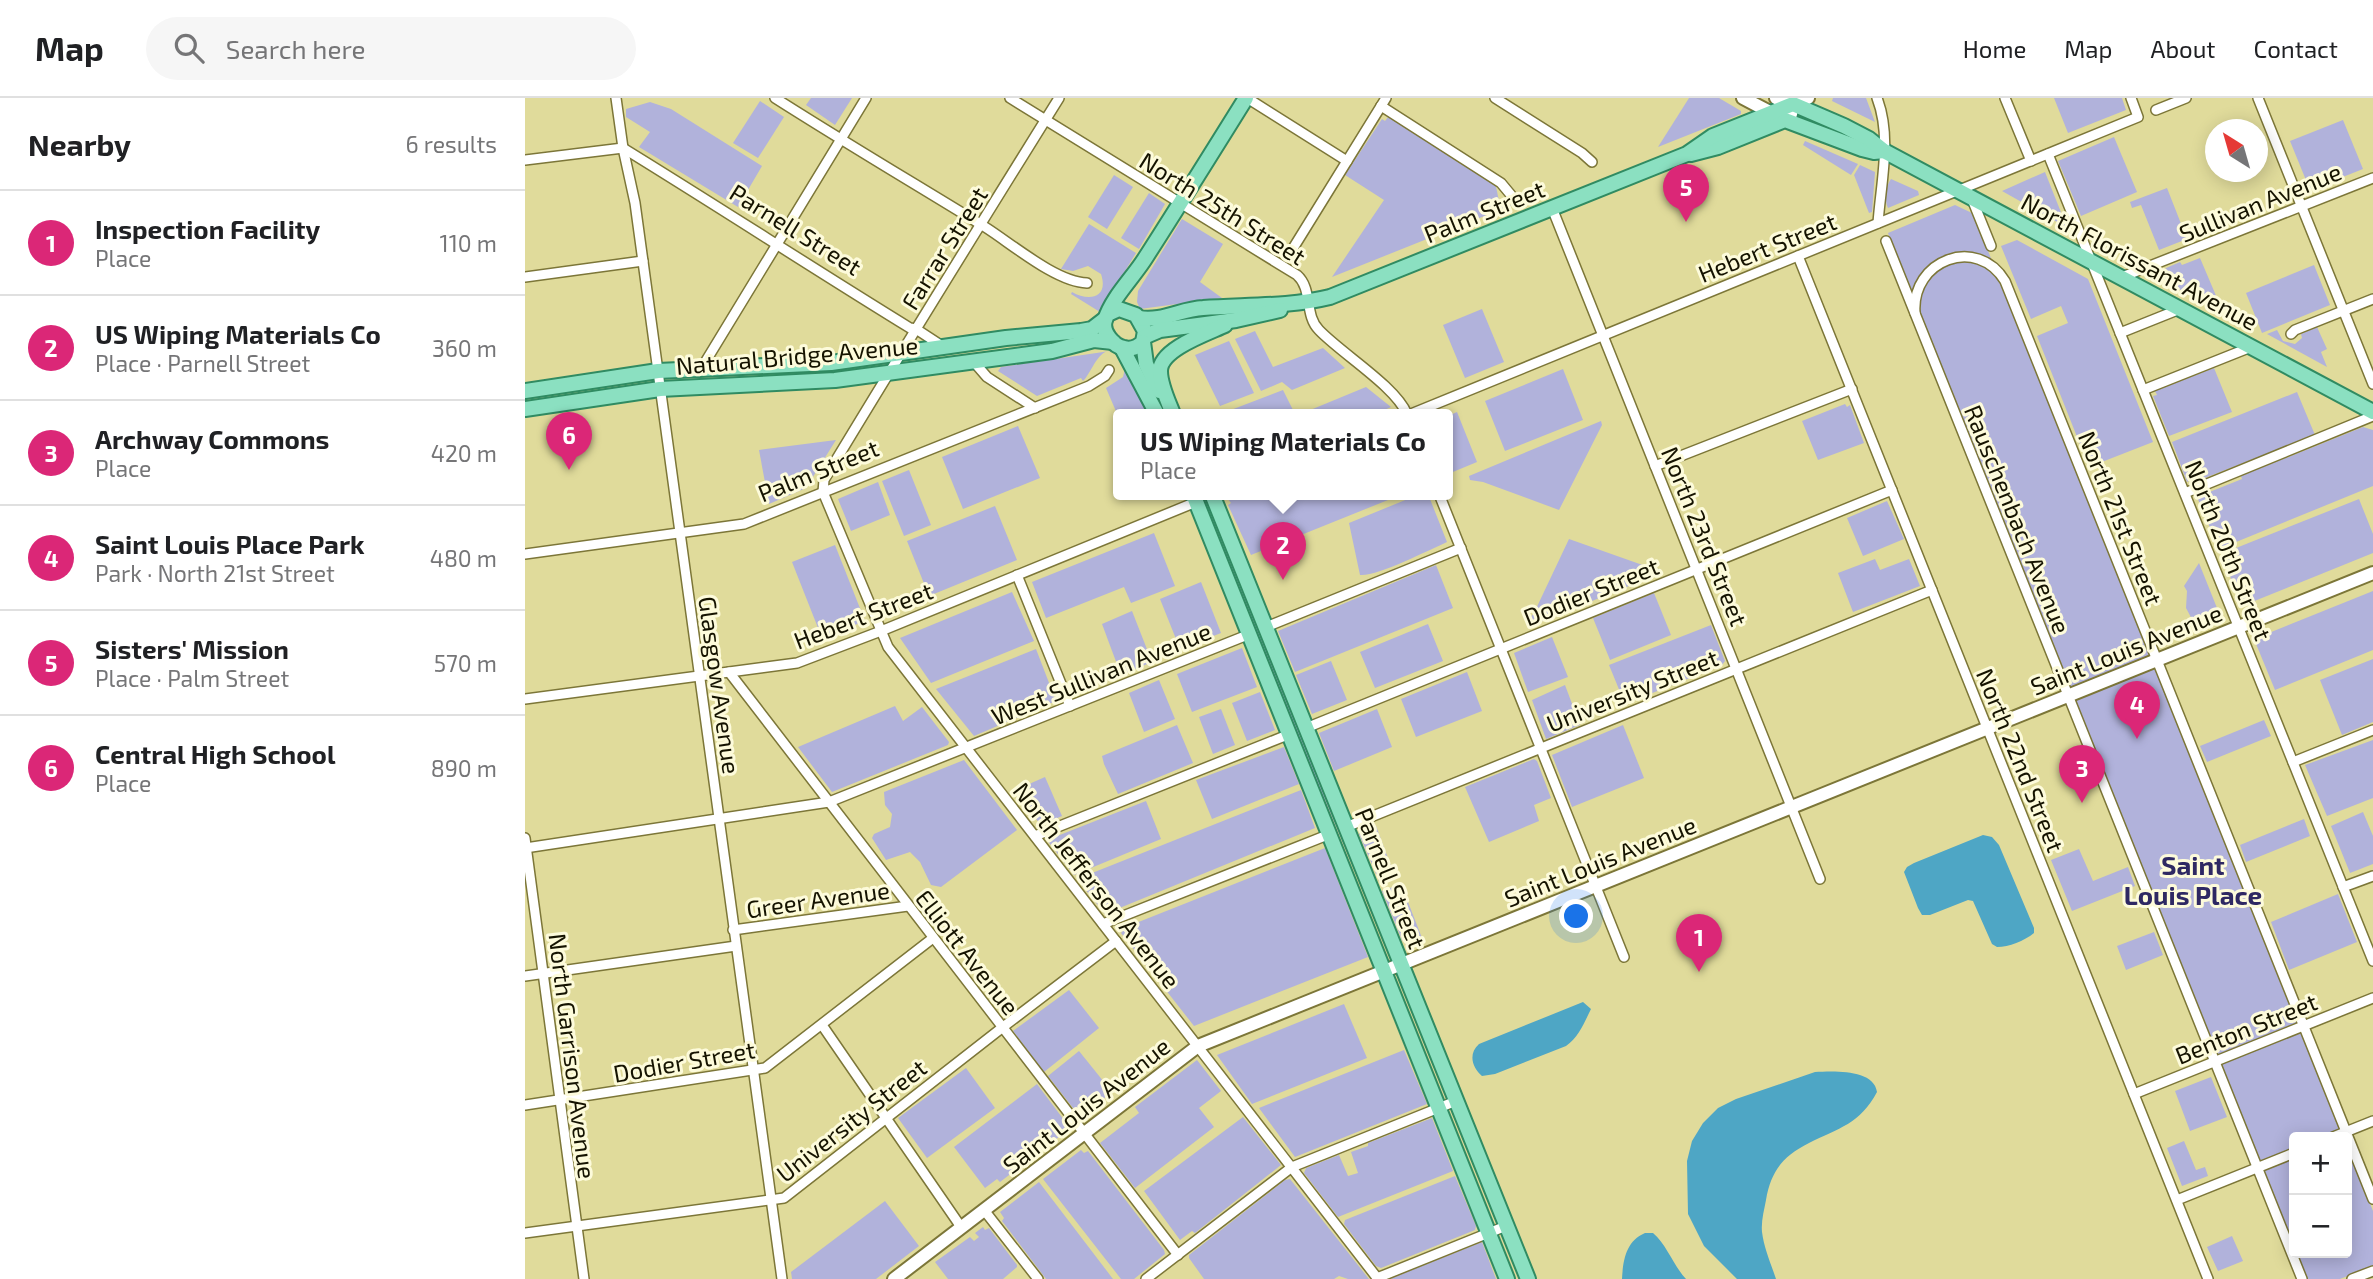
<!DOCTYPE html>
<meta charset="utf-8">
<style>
body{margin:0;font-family:"Exo 2",sans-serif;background:#f6f6f6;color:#202124}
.controls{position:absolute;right:21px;bottom:21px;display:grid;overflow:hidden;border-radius:7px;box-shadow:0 4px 18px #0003}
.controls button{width:63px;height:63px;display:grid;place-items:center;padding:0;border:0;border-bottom:2px solid #e0e0e0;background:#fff;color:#202124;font:35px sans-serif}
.compass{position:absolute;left:1680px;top:21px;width:63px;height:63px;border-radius:50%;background:#fff;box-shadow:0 4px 18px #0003;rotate:323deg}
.you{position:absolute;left:1052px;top:819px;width:24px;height:24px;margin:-18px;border:5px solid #fff;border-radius:50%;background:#1a73e8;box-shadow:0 0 0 10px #1a73e833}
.badge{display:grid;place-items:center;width:46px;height:46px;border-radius:50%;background:#db2777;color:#fff;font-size:23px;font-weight:700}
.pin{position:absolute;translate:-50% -58px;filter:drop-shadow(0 2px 4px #0008)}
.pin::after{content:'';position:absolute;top:37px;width:24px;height:21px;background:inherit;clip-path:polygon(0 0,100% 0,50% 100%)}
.popup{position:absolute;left:588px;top:311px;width:340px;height:91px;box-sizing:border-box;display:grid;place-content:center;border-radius:7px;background:#fff;filter:drop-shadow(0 2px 5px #0005);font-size:23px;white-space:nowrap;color:#757577}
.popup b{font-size:26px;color:#202124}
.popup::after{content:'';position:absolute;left:50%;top:100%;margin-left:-14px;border:14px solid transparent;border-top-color:#fff}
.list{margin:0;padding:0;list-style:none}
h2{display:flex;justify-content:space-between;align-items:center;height:91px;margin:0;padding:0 28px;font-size:30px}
h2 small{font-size:23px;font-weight:400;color:#757577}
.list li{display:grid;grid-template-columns:46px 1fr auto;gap:21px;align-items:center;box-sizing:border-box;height:105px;padding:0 28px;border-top:2px solid #e0e0e0}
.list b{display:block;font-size:26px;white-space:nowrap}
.list p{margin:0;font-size:23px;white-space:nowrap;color:#757577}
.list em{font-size:23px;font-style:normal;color:#757577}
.icon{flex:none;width:38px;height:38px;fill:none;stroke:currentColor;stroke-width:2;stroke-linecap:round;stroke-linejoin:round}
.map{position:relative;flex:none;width:1848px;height:1181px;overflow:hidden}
header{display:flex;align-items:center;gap:42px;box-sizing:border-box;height:98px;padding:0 35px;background:#fff;border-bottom:2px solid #e0e0e0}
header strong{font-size:33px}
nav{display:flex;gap:38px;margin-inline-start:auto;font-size:24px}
.search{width:490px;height:63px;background:#f6f6f6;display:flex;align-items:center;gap:18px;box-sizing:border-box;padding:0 24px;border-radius:38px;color:#757577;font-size:26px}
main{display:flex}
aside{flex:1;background:#fff}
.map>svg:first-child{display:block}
</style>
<header>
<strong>Map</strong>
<div class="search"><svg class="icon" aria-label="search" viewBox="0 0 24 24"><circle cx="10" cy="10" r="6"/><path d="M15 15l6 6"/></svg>Search here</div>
<nav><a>Home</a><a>Map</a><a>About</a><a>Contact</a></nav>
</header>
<main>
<aside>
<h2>Nearby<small>6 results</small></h2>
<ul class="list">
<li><span class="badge">1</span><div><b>Inspection Facility</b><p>Place</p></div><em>110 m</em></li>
<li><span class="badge">2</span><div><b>US Wiping Materials Co</b><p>Place · Parnell Street</p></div><em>360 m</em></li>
<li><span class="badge">3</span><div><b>Archway Commons</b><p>Place</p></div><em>420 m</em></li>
<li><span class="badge">4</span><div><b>Saint Louis Place Park</b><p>Park · North 21st Street</p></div><em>480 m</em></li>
<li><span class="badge">5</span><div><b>Sisters' Mission</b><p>Place · Palm Street</p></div><em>570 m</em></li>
<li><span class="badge">6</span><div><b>Central High School</b><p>Place</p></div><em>890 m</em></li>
</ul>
</aside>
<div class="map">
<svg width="1848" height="1181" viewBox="0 0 1848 1181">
<rect width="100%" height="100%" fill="#e0db9b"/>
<g fill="#b1b2db">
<polygon points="286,0 327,0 310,27 281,7"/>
<polygon points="1164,0 1194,0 1216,13 1216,16 1133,49"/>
<polygon points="1308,0 1341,0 1350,24 1307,3"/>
<polygon points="1529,0 1597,0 1601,12 1543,35"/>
<polygon points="235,3 259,19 233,60 208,45"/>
<polygon points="125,4 146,11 237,68 213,109 114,49 125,34 101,19 101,11"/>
<path d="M 863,19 L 969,85 C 976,97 968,106 987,107 L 807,179 L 859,102 L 820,77 L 857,21 L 860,23 Z"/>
<polygon points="1818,22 1838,71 1785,92 1765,43"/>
<polygon points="1589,39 1612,94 1556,118 1533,63"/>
<polygon points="1280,43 1333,66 1326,77 1278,47"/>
<polygon points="1335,67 1350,74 1347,114 1344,115 1329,77"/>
<polygon points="1520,74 1541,127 1541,129 1477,93"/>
<polygon points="589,77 608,89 582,131 563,119"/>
<path d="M 1366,81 L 1393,93 L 1394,97 L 1363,110 C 1359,103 1361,87 1366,81 Z"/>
<polygon points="1642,90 1662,141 1634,152 1616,107 1607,110 1605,104"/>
<polygon points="624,95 640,106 614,151 596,140"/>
<polygon points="1430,107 1447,115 1449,118 1819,1039 1769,1039 1769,1149 1363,135"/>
<polygon points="657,121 698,146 675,184 697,200 615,211 612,204 613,193"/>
<path d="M 564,126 L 611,155 L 575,214 L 546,196 L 547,194 C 564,204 584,200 576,176 L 563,168 L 548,173 L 536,171 Z"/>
<polygon points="1492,142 1563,181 1628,344 1564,369 1512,238 1543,225 1536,208 1506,221 1476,148"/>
<polygon points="1675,160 1692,200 1681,205 1642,185 1638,175 1641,170 1655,164 1657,167"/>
<polygon points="1789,167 1805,207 1737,235 1721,195"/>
<polygon points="957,211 979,264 940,280 918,227"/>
<polygon points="1792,229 1802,251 1796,254 1802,269 1742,236 1752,232 1758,243 1770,246 1777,240 1776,236"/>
<polygon points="730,233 748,269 798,250 820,270 767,292 757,284 736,293 710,241"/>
<polygon points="704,243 729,295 695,308 670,257"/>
<path d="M 585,253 L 592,254 L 596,259 L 622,316 L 594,316 L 593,318 L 581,290 L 598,279 C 600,272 600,268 596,263 C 578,235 567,276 558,283 L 556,280 L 512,298 L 473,273 L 476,269 Z"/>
<polygon points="1689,270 1707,314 1644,338 1628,298 1632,297 1630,293"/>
<polygon points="1038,271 1058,322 980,353 960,303"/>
<polygon points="841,289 866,309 851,316 778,315"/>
<polygon points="758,292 770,316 698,315"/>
<polygon points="1772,294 1790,337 1667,385 1666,382 1662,384 1647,344"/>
<polygon points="1320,306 1322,309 1325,307 1339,345 1293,362 1277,323"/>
<polygon points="932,314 952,364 923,376 923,318"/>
<polygon points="1076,323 1077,327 1034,412 958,384 945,382 944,378"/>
<polygon points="493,328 515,380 438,411 417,359"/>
<polygon points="1838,329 1848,332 1848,388 1694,451 1672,399 1717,381 1716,378"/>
<polygon points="311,342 281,390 244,406 234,352"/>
<polygon points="384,372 406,427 379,438 357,383"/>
<polygon points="353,384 365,417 326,433 313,401"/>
<polygon points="673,396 682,396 843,797 840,798 800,702 780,664 735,551 727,525 711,491"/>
<polygon points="715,396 878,396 726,457 703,407 706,405 703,401"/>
<path d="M 895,396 L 903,396 L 922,444 C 904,452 851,479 835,477 L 824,425 Z"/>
<polygon points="1834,401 1848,436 1848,455 1717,508 1696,456"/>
<polygon points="1362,403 1379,441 1338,458 1322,420"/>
<polygon points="470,408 492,462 404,498 382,443"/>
<polygon points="629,435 650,488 606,505 599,489 521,520 507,484"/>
<polygon points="1044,441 1126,470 1134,471 1136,475 1003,529 1001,525 1009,515"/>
<polygon points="310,447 340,523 297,540 267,464"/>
<polygon points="1350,461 1355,472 1384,461 1395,488 1328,514 1313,475"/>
<polygon points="1674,465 1694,515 1669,525 1661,510 1662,493 1659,488"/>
<polygon points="911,467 928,510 770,574 753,533"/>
<polygon points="676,484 696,535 655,551 635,501"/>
<polygon points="1848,493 1848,552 1750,592 1729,541"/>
<polygon points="487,494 509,543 406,585 375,540"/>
<polygon points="1129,495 1146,537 1085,562 1068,520"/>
<polygon points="607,513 627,564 596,577 577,526"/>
<polygon points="903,526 918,563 850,590 835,554"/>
<polygon points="1186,527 1200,563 1197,567 1100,606 1084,567"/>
<polygon points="1027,539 1043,579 1003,594 989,555"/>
<polygon points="717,550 732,589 667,614 652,576"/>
<polygon points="511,551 531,603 449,638 411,591"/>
<polygon points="1848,561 1848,624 1817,637 1795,582"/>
<polygon points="806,563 822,602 787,616 771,577"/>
<polygon points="942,574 957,613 891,639 876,601"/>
<polygon points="634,582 650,621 619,634 604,595"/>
<polygon points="1040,587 1055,627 1021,641 1007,602"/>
<polygon points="735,594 750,632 722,643 707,605"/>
<polygon points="370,608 378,623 397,609 424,644 423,647 307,694 273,649"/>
<polygon points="696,611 710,647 688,656 674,619"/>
<polygon points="852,611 867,649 809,673 794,635"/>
<polygon points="1739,622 1746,638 1682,664 1675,648"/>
<polygon points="652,627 668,665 593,696 579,666 577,658"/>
<polygon points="1098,627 1119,680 1047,709 1027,657"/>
<polygon points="1848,642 1848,700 1802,718 1780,667"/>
<polygon points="759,649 774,686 687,721 671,682"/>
<polygon points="1009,661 1012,663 1026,700 1009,707 1014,723 964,744 940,689"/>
<polygon points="439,662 492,732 416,789 406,787 395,764 385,754 361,762 347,740 349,736 365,729 367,716 360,707 359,694"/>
<polygon points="520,679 537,718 516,727 488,693"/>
<polygon points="776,692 790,730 580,816 552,781"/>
<polygon points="621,703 636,741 549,777 522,742"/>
<polygon points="1838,714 1848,738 1848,766 1825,775 1806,728"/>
<polygon points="1779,721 1785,738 1721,764 1715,747"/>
<polygon points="851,728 870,779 855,785 834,736"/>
<polygon points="800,750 843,859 669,928 596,835 601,829"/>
<polygon points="1554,751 1568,783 1603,769 1610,788 1547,813 1526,762"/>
<polygon points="876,786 897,840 881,846 877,842 857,793"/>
<polygon points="1813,796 1832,844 1764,872 1746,824"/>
<polygon points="1629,834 1638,857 1601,872 1592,848"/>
<polygon points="544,892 574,930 519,974 488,933"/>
<polygon points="819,906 842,960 727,1006 692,957"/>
<polygon points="879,952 902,1006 897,1008 770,1059 734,1010"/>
<polygon points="554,953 587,994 555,1019 523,978"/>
<polygon points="672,962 696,993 674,1010 689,1029 610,1090 575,1045 614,1015 610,1009"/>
<polygon points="441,970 470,1010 402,1060 373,1020"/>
<polygon points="1686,979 1702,1019 1665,1033 1650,993"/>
<polygon points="512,986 542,1026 540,1028 543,1032 475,1084 472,1081 460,1090 429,1049"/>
<polygon points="718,1019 756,1067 670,1135 667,1133 655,1142 619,1093"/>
<polygon points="907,1020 928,1073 813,1119 779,1075 781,1070 814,1057 823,1078 833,1075 826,1054 843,1048 843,1045"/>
<polygon points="1659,1043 1671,1072 1680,1069 1683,1078 1657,1088 1642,1050"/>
<polygon points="1822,1047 1848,1113 1848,1168 1815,1181 1782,1181 1772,1155 1822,1155"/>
<polygon points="556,1052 559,1055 563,1053 639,1152 640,1156 609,1181 596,1181 518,1081"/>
<polygon points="930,1078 951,1128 950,1132 856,1170 851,1168 819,1126 820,1122"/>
<polygon points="765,1081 844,1181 823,1181 814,1178 809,1181 679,1181 664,1160 664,1157 760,1082"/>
<polygon points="514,1084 588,1181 521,1181 477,1123 479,1120 475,1114"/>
<polygon points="360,1103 394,1148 351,1181 267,1181 266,1174"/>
<polygon points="458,1129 460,1132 464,1130 492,1167 492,1169 478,1181 423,1181 410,1164 445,1139 449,1143 454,1139 450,1135"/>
<polygon points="1707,1138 1718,1163 1693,1173 1682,1149"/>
<polygon points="957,1144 971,1181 866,1181 867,1180"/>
</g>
<g fill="#4ea6c5">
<path d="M 1458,737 L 1467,739 L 1474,747 L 1509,830 L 1509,835 C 1499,843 1484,849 1472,849 L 1467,846 L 1448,803 L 1443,802 L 1405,817 L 1397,817 L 1393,810 L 1379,774 L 1382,769 L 1389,765 Z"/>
<path d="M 1058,904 L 1066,911 C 1059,925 1054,939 1041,948 L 970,976 L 957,978 C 947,969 943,956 954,946 Z"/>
<path d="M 1290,974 C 1309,973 1349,971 1352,994 C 1335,1026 1314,1030 1284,1045 C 1258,1058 1246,1073 1241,1102 C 1239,1113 1236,1123 1237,1134 C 1239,1150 1246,1166 1251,1181 L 1212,1181 L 1179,1148 L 1163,1116 L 1162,1063 L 1167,1043 L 1178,1025 L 1193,1010 L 1211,1001 Z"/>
<path d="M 1120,1135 L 1128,1135 C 1142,1147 1148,1167 1161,1181 L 1097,1181 C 1098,1162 1101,1143 1120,1135 Z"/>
</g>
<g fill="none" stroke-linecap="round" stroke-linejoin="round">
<g stroke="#7c7638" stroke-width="12">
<g id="street">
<polyline points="91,0 98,50 110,105 257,1181"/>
<path d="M 250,0 C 319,44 390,86 460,129 C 487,146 531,184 562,185"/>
<path d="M 485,0 L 772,177 C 788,191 779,217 794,232 C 817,256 870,288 882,316"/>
<path d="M 534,0 C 455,127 376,254 299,382 L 298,394 L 363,549 L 853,1181"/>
<polyline points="722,0 822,63"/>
<polyline points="970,0 1057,55 1067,64"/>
<path d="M 1352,0 C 1367,39 1356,84 1353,125"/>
<polyline points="1480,0 1506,63"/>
<polyline points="1733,0 1848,286"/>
<polyline points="856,8 976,85 986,97"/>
<polyline points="1631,12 1661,0"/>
<path d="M 98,50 C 194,109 289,171 385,230 L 391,231 L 417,248"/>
<polyline points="1523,56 1848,863"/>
<polyline points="0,62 98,50"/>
<polyline points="1447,101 1466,148"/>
<polyline points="1027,110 1295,781"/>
<polyline points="1361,143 1777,1181"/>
<polyline points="767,152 861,0"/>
<polyline points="1273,158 1683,1181"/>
<polyline points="0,179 118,163"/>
<polyline points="1597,179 1848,80"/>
<path d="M 1390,215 C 1386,162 1452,137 1480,183 L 1848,1101"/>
<polyline points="1595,235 1655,211"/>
<polyline points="1766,236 1770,232 1848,201"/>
<polyline points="449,264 462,279 510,310"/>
<polyline points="176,271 341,0"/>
<polyline points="1618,292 1726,249"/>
<polyline points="886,316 1613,19 1606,0"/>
<polyline points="1130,368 1327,291"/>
<polyline points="1660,395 1848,318"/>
<polyline points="914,396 1099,859"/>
<polyline points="0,456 219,426 564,288 580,278 584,272"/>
<polyline points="492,477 545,608"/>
<polyline points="741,529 936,450"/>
<polyline points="204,574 653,1157"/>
<polyline points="0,601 272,565 356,533 671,404"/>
<polyline points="781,630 1367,392"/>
<polyline points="1768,664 1848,632"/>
<polyline points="821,729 1407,492"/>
<polyline points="510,738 765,636"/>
<polyline points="0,740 59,1181"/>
<polyline points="0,750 304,704 725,536"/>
<polyline points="1818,789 1848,778"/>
<polyline points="578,826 805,736"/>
<polyline points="208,832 383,808"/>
<polyline points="0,878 211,848"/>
<polyline points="297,927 436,1129"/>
<polyline points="1609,996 1848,900"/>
<polyline points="0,1007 240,970 408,840"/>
<polyline points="1808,1039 1848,1023"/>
<polyline points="1652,1102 1769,1055"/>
<polyline points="459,1112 513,1181"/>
<polyline points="0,1135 259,1100 478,929 591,843"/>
<polyline points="852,1180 981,1128"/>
<polyline points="621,1181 767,1069 931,1003"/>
<polyline points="1827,1181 1848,1173"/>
</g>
</g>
<g stroke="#7c7638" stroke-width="16">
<g id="secondary">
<polyline points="1218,0 1260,22 1266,16 1268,6"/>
<polyline points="1251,0 1268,6"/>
<polyline points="1268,6 1283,0"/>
<polyline points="369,1181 673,948 1848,475"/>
</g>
</g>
<g stroke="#308b62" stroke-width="18">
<g id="primary">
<polyline points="1166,56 1193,49 1260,22 1337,51 1349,54 1359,53"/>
<path d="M 583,216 L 594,211 L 611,217 L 620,233 L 618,244 C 613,249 606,252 599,250 C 588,248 576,233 580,222 C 588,198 608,180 621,159 C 655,106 688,53 721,0"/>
<path d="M 614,220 C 637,224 656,211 678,210 C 721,207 764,209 805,199 L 1162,56 L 1188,38 L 1268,6 L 1319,28 L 1344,41 L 1359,53 L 1848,314"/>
<polyline points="621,238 635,232 711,222 755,212"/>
<polyline points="618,244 621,266 634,293"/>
<polyline points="597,250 632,316"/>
<polyline points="0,293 133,273 306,265 481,240 556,233 567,231 580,221"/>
<polyline points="0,311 135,291 310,282 527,253 569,242 588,244"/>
<path d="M 648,316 C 643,303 635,287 635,273 C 635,251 683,235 700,227"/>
<polyline points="668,396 982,1181"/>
<polyline points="687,396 1003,1181"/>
</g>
</g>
<use href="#street" stroke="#fff" stroke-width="9"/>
<use href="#secondary" stroke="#fff" stroke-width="12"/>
<use href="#primary" stroke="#8be0c1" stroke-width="14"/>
</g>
<g text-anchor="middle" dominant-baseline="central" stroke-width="6" stroke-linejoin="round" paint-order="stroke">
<g font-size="24" fill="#151300" stroke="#fdfbdb">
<text transform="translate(1735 104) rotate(-22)">Sullivan Avenue</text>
<text transform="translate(698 110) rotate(32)">North 25th Street</text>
<text transform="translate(959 113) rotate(-22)">Palm Street</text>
<text transform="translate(271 131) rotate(32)">Parnell Street</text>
<text transform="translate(1242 149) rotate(-22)">Hebert Street</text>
<text transform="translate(419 150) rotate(-58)">Farrar Street</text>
<text transform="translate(1615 163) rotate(28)">North Florissant Avenue</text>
<text transform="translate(272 257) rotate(-5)">Natural Bridge Avenue</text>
<text transform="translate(293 372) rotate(-22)">Palm Street</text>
<text transform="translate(1596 420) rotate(68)">North 21st Street</text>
<text transform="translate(1493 421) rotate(68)">Rauschenbach Avenue</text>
<text transform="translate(1180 438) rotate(68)">North 23rd Street</text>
<text transform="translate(1704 452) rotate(68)">North 20th Street</text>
<text transform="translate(1066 493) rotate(-22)">Dodier Street</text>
<text transform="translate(338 517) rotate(-21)">Hebert Street</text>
<text transform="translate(1601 551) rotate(-22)">Saint Louis Avenue</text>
<text transform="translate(576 575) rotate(-22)">West Sullivan Avenue</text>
<text transform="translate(195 587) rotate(82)">Glasgow Avenue</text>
<text transform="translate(1107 592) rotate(-22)">University Street</text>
<text transform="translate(1496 662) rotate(68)">North 22nd Street</text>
<text transform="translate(1075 763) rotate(-22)">Saint Louis Avenue</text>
<text transform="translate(866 780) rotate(68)">Parnell Street</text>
<text transform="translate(572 787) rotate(52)">North Jefferson Avenue</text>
<text transform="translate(293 801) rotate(-8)">Greer Avenue</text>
<text transform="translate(443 854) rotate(52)">Elliott Avenue</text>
<text transform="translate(1721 930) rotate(-22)">Benton Street</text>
<text transform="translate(48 958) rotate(83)">North Garrison Avenue</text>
<text transform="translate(159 963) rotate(-10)">Dodier Street</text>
<text transform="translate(561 1007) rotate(-38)">Saint Louis Avenue</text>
<text transform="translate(326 1022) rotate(-38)">University Street</text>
</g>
<g font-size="26" font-weight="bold" fill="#2e2863" stroke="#fdfbdb">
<text x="1668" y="766">Saint<tspan x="1668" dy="30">Louis Place</tspan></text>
</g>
</g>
</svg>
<div class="controls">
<button>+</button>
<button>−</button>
</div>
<svg class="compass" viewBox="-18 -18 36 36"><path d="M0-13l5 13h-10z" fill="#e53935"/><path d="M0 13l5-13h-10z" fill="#757577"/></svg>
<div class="you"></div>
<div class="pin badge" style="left:1174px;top:874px">1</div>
<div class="pin badge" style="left:758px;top:482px">2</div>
<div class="popup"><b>US Wiping Materials Co</b>Place</div>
<div class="pin badge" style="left:1557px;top:705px">3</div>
<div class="pin badge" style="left:1612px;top:641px">4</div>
<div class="pin badge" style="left:1161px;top:124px">5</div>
<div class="pin badge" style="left:44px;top:372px">6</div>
</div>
</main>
